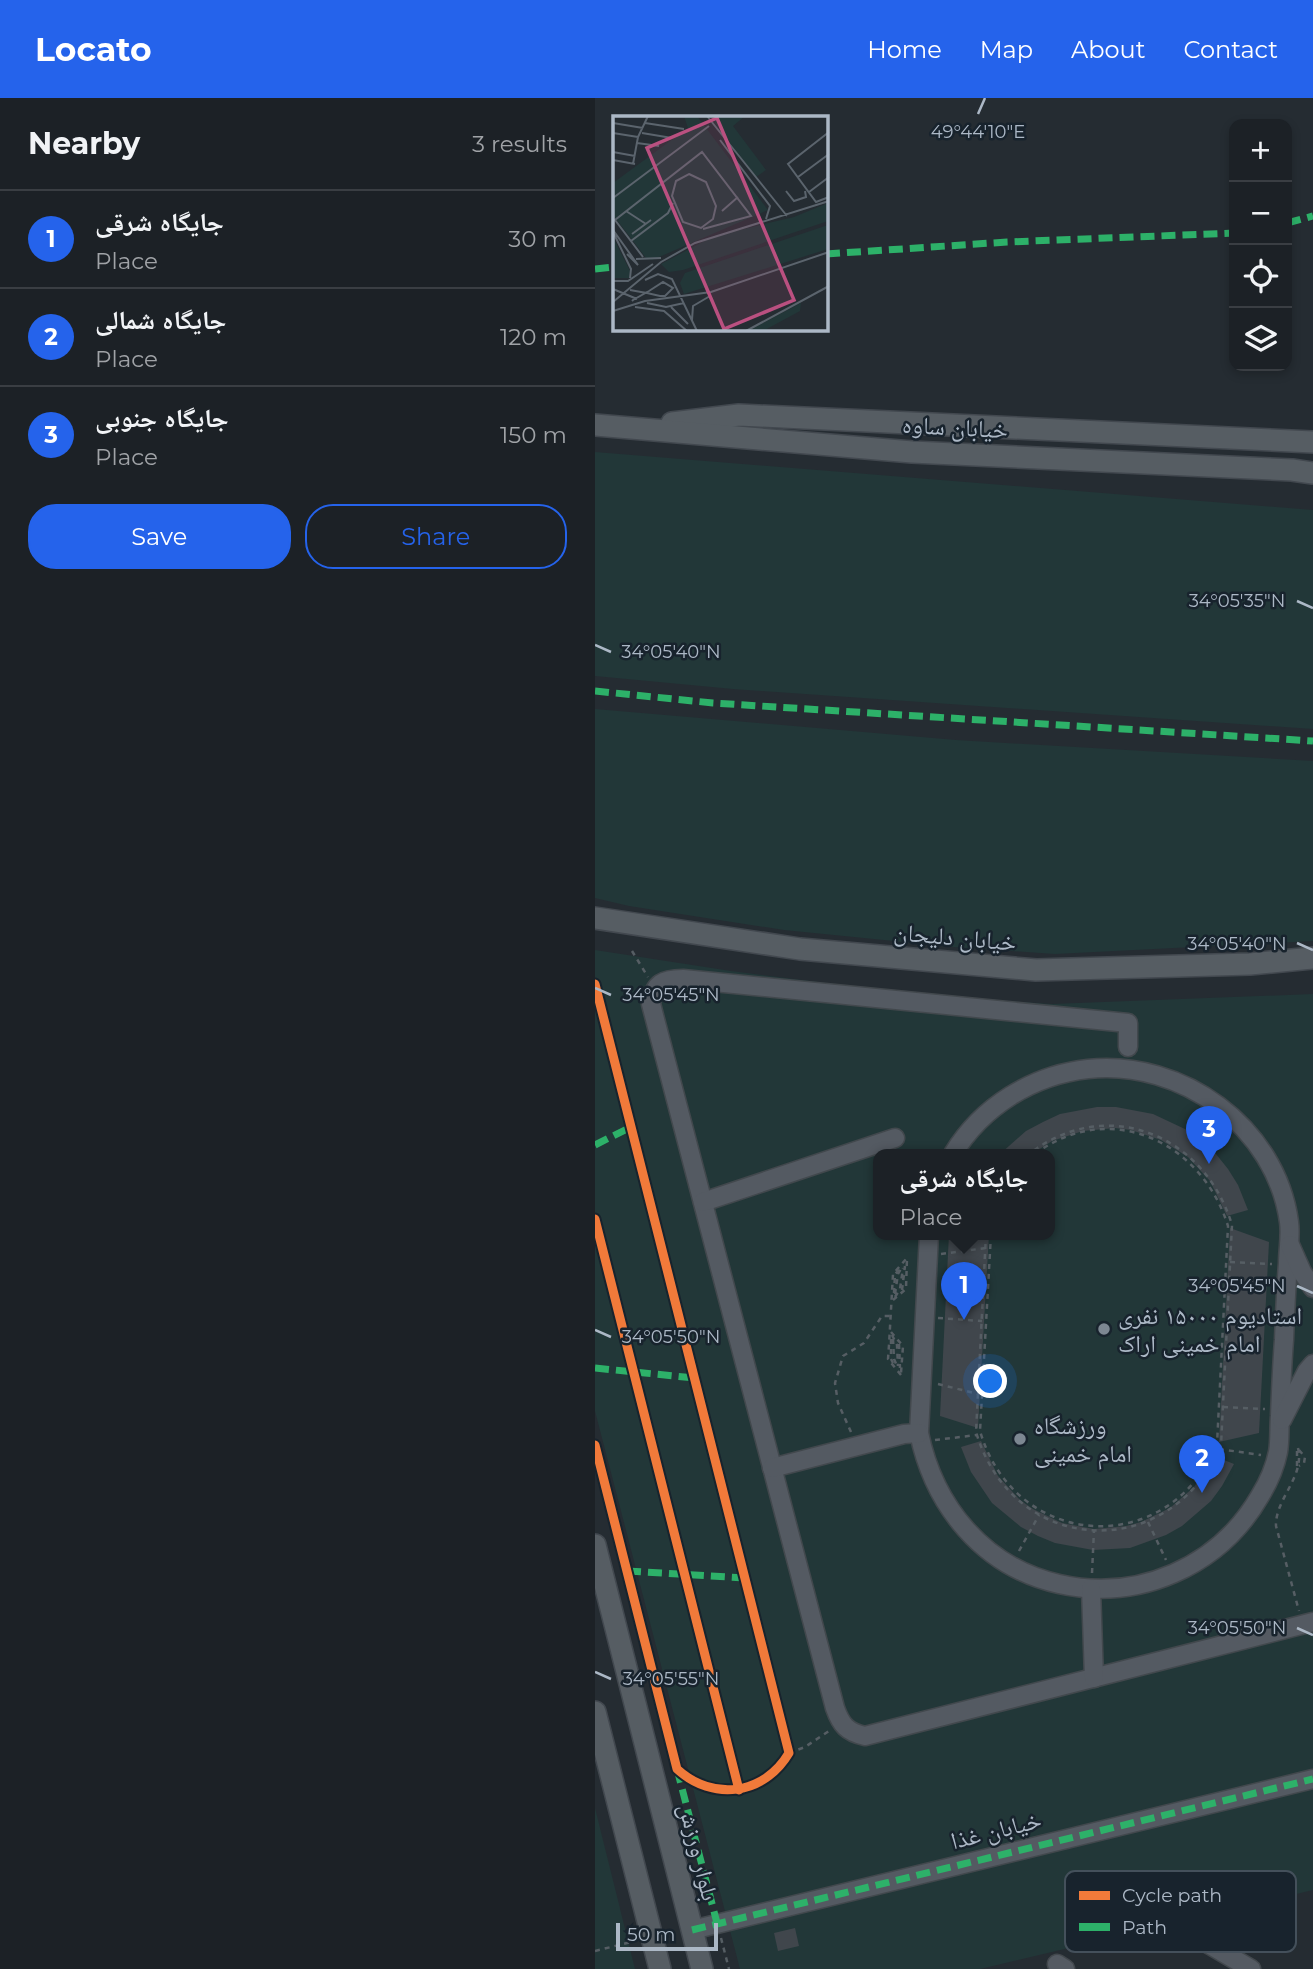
<!DOCTYPE html>
<meta charset="utf-8">
<style>
body{margin:0;font-family:Montserrat,"Noto Naskh Arabic",sans-serif;background:#292e32;color:#f1f3f6}
.controls{position:absolute;right:21px;top:21px;display:grid;overflow:hidden;border-radius:14px;box-shadow:0 4px 10px #0003}
.controls button{width:63px;height:63px;display:grid;place-items:center;padding:0;border:0;border-bottom:2px solid #3a3e43;background:#1c2126;color:#f1f3f6;font:35px sans-serif}
.scale{position:absolute;left:21px;bottom:18px;width:102px;box-sizing:border-box;padding-left:7px;border:4px solid #acb8c6;border-top:0;font-size:19px;line-height:24px;white-space:nowrap;color:#acb8c6;-webkit-text-stroke:5px #18232d;paint-order:stroke}
.you{position:absolute;left:396px;top:1284px;width:24px;height:24px;margin:-18px;border:5px solid #fff;border-radius:50%;background:#1a73e8;box-shadow:0 0 0 10px #1a73e833}
.badge{display:grid;place-items:center;width:46px;height:46px;border-radius:50%;background:#2563eb;color:#fff;font-size:23px;font-weight:700}
.pin{position:absolute;translate:-50% -58px;filter:drop-shadow(0 2px 4px #0008)}
.pin::after{content:'';position:absolute;top:37px;width:24px;height:21px;background:inherit;clip-path:polygon(0 0,100% 0,50% 100%)}
.popup{position:absolute;left:278px;top:1051px;width:182px;height:91px;box-sizing:border-box;display:grid;place-content:center;border-radius:14px;background:#1c2126;filter:drop-shadow(0 2px 5px #0005);font-size:23px;white-space:nowrap;color:#a0a3a7}
.popup b{font-size:26px;color:#f1f3f6}
.popup::after{content:'';position:absolute;left:50%;top:100%;margin-left:-14px;border:14px solid transparent;border-top-color:#1c2126}
.list{margin:0;padding:0;list-style:none}
h2{display:flex;justify-content:space-between;align-items:center;height:91px;margin:0;padding:0 28px;font-size:30px}
h2 small{font-size:23px;font-weight:400;color:#a0a3a7}
.list li{display:grid;grid-template-columns:46px 1fr auto;gap:21px;align-items:center;box-sizing:border-box;height:98px;padding:0 28px;border-top:2px solid #3a3e43}
.list b{display:block;font-size:26px;white-space:nowrap}
.list p{margin:0;font-size:23px;white-space:nowrap;color:#a0a3a7}
.list em{font-size:23px;font-style:normal;color:#a0a3a7}
.actions{display:flex;gap:14px;padding:21px 28px}
.actions a{flex:1;padding:16px 0;border:2px solid #2563eb;border-radius:28px;text-align:center;font-size:24px;color:#2563eb}
.actions .main{background:#2563eb;color:#fff}
.icon{flex:none;width:38px;height:38px;fill:none;stroke:currentColor;stroke-width:2;stroke-linecap:round;stroke-linejoin:round}
.map{position:relative;flex:none;width:718px;height:1871px;overflow:hidden}
header{display:flex;align-items:center;gap:42px;box-sizing:border-box;height:98px;padding:0 35px;background:#2563eb;color:#fff}
header strong{font-size:33px}
nav{display:flex;gap:38px;margin-inline-start:auto;font-size:24px}
main{display:flex}
aside{flex:1;background:#1c2126}
.map>svg:first-child{display:block}
</style>
<header>
<strong>Locato</strong>
<nav><a>Home</a><a>Map</a><a>About</a><a>Contact</a></nav>
</header>
<main>
<aside>
<h2>Nearby<small>3 results</small></h2>
<ul class="list">
<li><span class="badge">1</span><div><b>جایگاه شرقی</b><p>Place</p></div><em>30 m</em></li>
<li><span class="badge">2</span><div><b>جایگاه شمالی</b><p>Place</p></div><em>120 m</em></li>
<li><span class="badge">3</span><div><b>جایگاه جنوبی</b><p>Place</p></div><em>150 m</em></li>
</ul>
<div class="actions"><a class="main">Save</a><a>Share</a></div>
</aside>
<div class="map">
<svg width="718" height="1871" viewBox="0 0 718 1871">
<rect width="100%" height="100%" fill="#252c32"/>
<g fill="#223738" fill-rule="evenodd">
<polygon points="0,354 718,412 718,631 138,591 0,578"/>
<polygon points="0,611 361,642 718,663 718,843 460,856 359,849 189,832 34,808 0,800"/>
<path d="M 0,852 L 136,873 L 335,898 L 457,906 L 718,896 L 718,1792 L 385,1871 L 145,1871 L 0,1313 ZM 283,1056 L 455,1056 L 455,1136 L 283,1136 Z"/>
<polygon points="0,1710 40,1871 0,1871"/>
</g>
<g fill="#40464c">
<polygon points="502,1009 521,1009 558,1016 592,1032 621,1056 633,1071 643,1087 653,1112 632,1118 615,1083 593,1059 566,1042 536,1032 520,1030 488,1033 457,1043 437,1056 405,1056 431,1033 448,1024 465,1016"/>
<polygon points="635,1130 674,1144 664,1335 624,1344"/>
<polygon points="354,1136 394,1136 383,1330 345,1318"/>
<polygon points="386,1343 403,1378 425,1402 438,1411 467,1425 499,1431 531,1428 546,1424 575,1410 599,1389 619,1358 639,1366 627,1388 616,1403 587,1428 571,1437 535,1450 498,1452 460,1445 443,1438 426,1429 397,1405 376,1374 366,1349"/>
<polygon points="200,1830 204,1848 183,1853 179,1835"/>
</g>
<g fill="none" stroke-linecap="round" stroke-linejoin="round">
<g stroke="#42484d" stroke-width="21">
<g id="minor">
<path d="M 533,949 L 533,925 L 88,881 C 68,881 59,885 56,906 L 240,1610 C 246,1627 252,1634 270,1638 L 718,1524"/>
<polyline points="108,1104 300,1040"/>
<path d="M 334,1136 L 324,1335 C 339,1408 388,1469 464,1486 C 543,1504 624,1469 665,1398 C 673,1385 680,1369 683,1354 C 685,1343 684,1330 685,1318 C 686,1293 687,1267 689,1242 C 690,1216 691,1191 693,1165 C 693,1152 696,1137 694,1124 C 681,1029 587,961 493,971 C 438,977 387,1008 358,1056"/>
<polyline points="695,1147 707,1174 718,1190"/>
<polyline points="687,1322 712,1273 718,1266"/>
<polyline points="177,1370 309,1336 324,1335"/>
<polyline points="496,1491 499,1580"/>
<polyline points="97,1832 718,1681"/>
<polyline points="610,1844 656,1871"/>
<polyline points="462,1866 470,1871"/>
</g>
</g>
<g stroke="#42484f" stroke-width="24">
<g id="major">
<polyline points="77,325 144,317 718,344"/>
<polyline points="0,327 317,354 697,372 718,375"/>
<polyline points="0,820 205,851 441,872 655,866 718,860"/>
<polyline points="0,1447 107,1871"/>
<polyline points="0,1614 65,1871"/>
</g>
</g>
<g stroke="#565e64" stroke-width="2.5" stroke-dasharray="5 5" stroke-linecap="butt">
<polyline points="37,853 53,879"/>
<path d="M 391,1136 L 381,1334 C 418,1459 575,1467 626,1347 L 637,1127 C 610,1037 512,996 434,1056"/>
<path d="M 396,1136 L 385,1333 C 420,1453 574,1462 622,1346 L 633,1128 C 607,1044 515,1000 440,1056"/>
<polyline points="346,1156 391,1150"/>
<polyline points="635,1164 677,1166"/>
<polyline points="307,1192 310,1168"/>
<polyline points="299,1195 300,1176 304,1172"/>
<polyline points="300,1196 303,1176 307,1169"/>
<polyline points="300,1199 305,1191 308,1170"/>
<polyline points="298,1202 311,1191 312,1160"/>
<polyline points="343,1220 387,1223"/>
<polyline points="296,1234 308,1248 306,1275"/>
<polyline points="297,1237 302,1247 303,1268"/>
<polyline points="296,1241 296,1261 298,1265"/>
<polyline points="298,1241 299,1261 302,1268"/>
<polyline points="304,1246 305,1270"/>
<polyline points="306,1277 293,1261 294,1247 298,1176 312,1160"/>
<polyline points="343,1286 383,1296"/>
<polyline points="628,1309 670,1311"/>
<polyline points="256,1334 243,1305 240,1285 248,1258 269,1245 287,1218 297,1218"/>
<polyline points="340,1342 382,1337"/>
<path d="M 703,1350 C 710,1379 680,1401 681,1428 L 704,1513"/>
<polyline points="624,1351 666,1357"/>
<polyline points="704,1352 710,1359 709,1365 704,1368"/>
<polyline points="702,1368 702,1353"/>
<polyline points="553,1424 571,1462"/>
<polyline points="424,1453 444,1417"/>
<polyline points="497,1475 499,1432"/>
<polyline points="194,1655 210,1649 234,1633"/>
<polyline points="126,1840 134,1871"/>
<polyline points="0,1853 40,1843"/>
</g>
<use href="#minor" stroke="#545a62" stroke-width="18"/>
<use href="#major" stroke="#565d63" stroke-width="21"/>
<g stroke="#2db169" stroke-width="7" stroke-dasharray="14 7" stroke-linecap="butt">
<polyline points="692,125 718,118"/>
<polyline points="231,156 412,144 639,135"/>
<polyline points="0,171 19,169"/>
<polyline points="0,593 118,605 718,643"/>
<polyline points="0,1047 36,1029"/>
<polyline points="0,1270 99,1280"/>
<polyline points="32,1473 150,1480"/>
<polyline points="82,1671 122,1825"/>
<polyline points="97,1832 718,1681"/>
</g>
<g stroke="#18232d" stroke-width="13">
<g id="cycleway">
<path d="M 0,886 L 194,1655 C 169,1697 118,1704 82,1671 L 0,1347"/>
<polyline points="0,1121 144,1692"/>
</g>
</g>
<use href="#cycleway" stroke="#f17a3a" stroke-width="9"/>
</g>
<path fill="none" stroke="#acb8c6" stroke-width="2.5" d="M 383,16 L 390,0M 702,503 L 718,510M 0,547 L 16,554M 702,845 L 718,852M 0,890 L 16,897M 702,1188 L 718,1195M 0,1232 L 16,1239M 702,1530 L 718,1537M 0,1574 L 16,1581"/>
<g fill="#7d8792" stroke="#18232d" stroke-width="2.5">
<circle cx="509" cy="1231" r="7"/>
<circle cx="425" cy="1341" r="7"/>
</g>
<g text-anchor="middle" dominant-baseline="central" stroke-width="5" stroke-linejoin="round" paint-order="stroke">
<g font-size="24" fill="#acb8c6" stroke="#18232d">
<text transform="translate(360 329) rotate(3)">خیابان ساوه</text>
<text transform="translate(360 839) rotate(5)">خیابان دلیجان</text>
<text transform="translate(401 1732) rotate(-14)">خیابان غذا</text>
<text transform="translate(104 1754) rotate(76)">بلوار ورزش</text>
</g>
<g font-size="24" fill="#acb8c6" stroke="#18232d" text-anchor="start">
<text x="523" y="1217">استادیوم ۱۵۰۰۰ نفری<tspan x="523" dy="28">امام خمینی اراک</tspan></text>
<text x="439" y="1327">ورزشگاه<tspan x="439" dy="28">امام خمینی</tspan></text>
</g>
</g>
<g transform="translate(18 18)">
<rect width="215" height="215" fill="#252c32"/>
<path d="M 71,0 L 84,0 L 155,94 L 39,144 L 33,142 L 0,99 L 0,67 L 75,12 ZM 97,0 L 132,0 L 120,10 L 153,54 L 143,61 ZM 215,87 L 215,105 L 70,154 L 56,156 L 48,148 L 101,120 L 181,101 ZM 215,109 L 215,133 L 71,178 L 67,167 L 72,157 ZM 0,121 L 17,155 L 16,162 L 0,162 ZM 188,187 L 187,195 L 150,215 L 135,215 Z" fill="#223738"/>
<path fill="none" stroke="#5b646d" stroke-width="2" d="M 94,0 L 174,100M 0,7 L 30,12M 32,7 L 71,13M 216,16 L 175,48 L 203,86 L 216,81M 0,17 L 25,21M 29,17 L 59,22M 107,24 L 157,90 L 153,103M 24,27 L 46,30M 0,36 L 22,40M 0,44 L 22,48M 20,48 L 25,21 L 35,0M 76,58 L 93,66 L 103,90 L 100,103 L 88,112 L 70,106 L 59,80 L 63,65 ZM 185,61 L 216,38M 173,75 L 181,85 L 193,81 L 192,75M 196,76 L 216,61M 0,82 L 96,10M 13,95 L 33,108M 109,95 L 125,81M 0,114 L 25,149 L 14,138M 1,118 L 18,153 L 17,162M 19,118 L 38,104M 18,125 L 55,97 L 60,87M 30,141 L 2,104 L 89,36 L 138,100 L 90,113M 23,143 L 48,142M 32,164 L 45,158 L 59,163 L 84,215M 1,165 L 15,165 L 40,148M 0,173 L 24,183M 17,174 L 28,176 L 34,177 L 47,180 L 52,180 L 60,172 L 50,166 L 36,175 L 20,184 L 19,185M 0,186 L 48,146 L 82,127 L 216,85M 34,187 L 53,191 L 71,187M 22,191 L 51,195 L 74,215M 58,191 L 75,208M 0,195 L 32,185 L 98,176 L 216,136M 79,204 L 80,190 L 97,180M 133,215 L 216,170"/>
<path fill="#ba5080" fill-opacity="0.15" stroke="#ba5080" stroke-width="3.5" d="M 104,2 L 181,184 L 111,213 L 34,32 Z"/>
<rect width="215" height="215" fill="none" stroke="#acb8c6" stroke-width="3.5"/>
</g>
<rect x="470" y="1773" width="231" height="81" rx="10" fill="#18232d" stroke="#44505b" stroke-width="2"/>
<rect x="484" y="1793" width="31" height="9" fill="#f17a3a"/>
<rect x="484" y="1825" width="31" height="8" fill="#2db169"/>
<g font-size="19" fill="#acb8c6">
<text x="527" y="1804">Cycle path</text>
<text x="527" y="1836">Path</text>
</g>
<g font-size="18" text-anchor="middle" fill="#acb8c6" stroke="#18232d" stroke-width="5" stroke-linejoin="round" paint-order="stroke">
<text x="383" y="40">49°44'10"E</text>
<text x="642" y="509">34°05'35"N</text>
<text x="76" y="560">34°05'40"N</text>
<text x="642" y="852">34°05'40"N</text>
<text x="76" y="903">34°05'45"N</text>
<text x="642" y="1194">34°05'45"N</text>
<text x="76" y="1245">34°05'50"N</text>
<text x="642" y="1536">34°05'50"N</text>
<text x="76" y="1587">34°05'55"N</text>
</g>
</svg>
<div class="controls">
<button>+</button>
<button>−</button>
<button><svg class="icon" aria-label="locate" viewBox="0 0 24 24"><circle cx="12" cy="12" r="6"/><path d="M12 2v4M12 18v4M2 12h4M18 12h4"/></svg></button>
<button><svg class="icon" aria-label="layers" viewBox="0 0 24 24"><path d="M12 4l9 5-9 5-9-5zM3 14l9 5 9-5"/></svg></button>
</div>
<div class="scale">50 m</div>
<div class="you"></div>
<div class="pin badge" style="left:369px;top:1222px">1</div>
<div class="popup"><b>جایگاه شرقی</b>Place</div>
<div class="pin badge" style="left:607px;top:1395px">2</div>
<div class="pin badge" style="left:614px;top:1066px">3</div>
</div>
</main>
